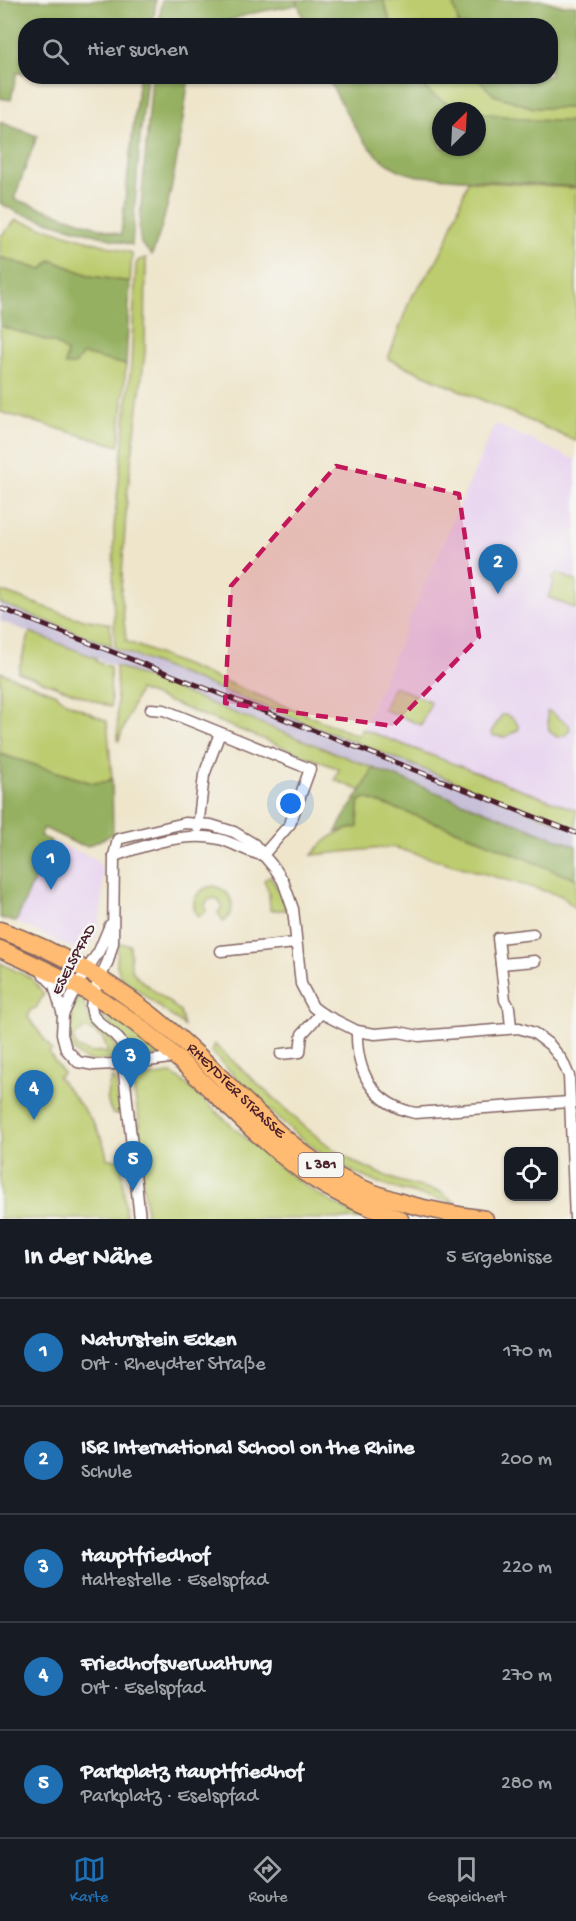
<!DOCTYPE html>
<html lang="de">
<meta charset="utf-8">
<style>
body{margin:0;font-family:"Gochi Hand",sans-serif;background:#242831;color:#f1f3f6}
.controls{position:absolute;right:18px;bottom:18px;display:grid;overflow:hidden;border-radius:12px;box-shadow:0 2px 4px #0004}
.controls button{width:54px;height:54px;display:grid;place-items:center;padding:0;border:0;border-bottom:2px solid #363941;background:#171b24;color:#f1f3f6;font:30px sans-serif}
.compass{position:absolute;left:432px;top:102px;width:54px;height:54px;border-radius:50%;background:#171b24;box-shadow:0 2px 4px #0004;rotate:24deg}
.you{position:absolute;left:291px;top:804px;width:21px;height:21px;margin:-15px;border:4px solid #fff;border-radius:50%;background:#1a73e8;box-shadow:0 0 0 9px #1a73e833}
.badge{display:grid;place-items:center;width:39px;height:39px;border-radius:50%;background:#1f6fb2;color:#fff;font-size:20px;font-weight:700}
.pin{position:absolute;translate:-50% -50px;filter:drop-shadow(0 2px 3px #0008)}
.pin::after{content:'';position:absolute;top:32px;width:21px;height:18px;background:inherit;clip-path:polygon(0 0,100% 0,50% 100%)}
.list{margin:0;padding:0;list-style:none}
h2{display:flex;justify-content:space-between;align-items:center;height:78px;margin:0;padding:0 24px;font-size:26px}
h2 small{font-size:20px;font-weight:400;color:#9ea1a6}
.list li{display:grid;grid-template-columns:39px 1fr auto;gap:18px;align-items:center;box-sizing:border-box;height:108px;padding:0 24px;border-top:2px solid #363941}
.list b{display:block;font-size:22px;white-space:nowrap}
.list p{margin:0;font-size:20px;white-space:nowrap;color:#9ea1a6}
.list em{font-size:20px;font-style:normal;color:#9ea1a6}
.icon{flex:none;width:33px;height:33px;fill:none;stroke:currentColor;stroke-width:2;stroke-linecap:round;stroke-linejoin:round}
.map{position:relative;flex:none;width:576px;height:1219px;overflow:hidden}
.search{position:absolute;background:#171b24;box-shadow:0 2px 4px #0004;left:18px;right:18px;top:18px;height:66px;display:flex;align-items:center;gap:15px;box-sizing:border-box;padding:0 21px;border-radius:24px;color:#9ea1a6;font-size:22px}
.sheet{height:618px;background:#171b24}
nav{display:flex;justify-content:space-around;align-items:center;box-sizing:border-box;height:84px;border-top:2px solid #363941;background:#171b24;font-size:16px;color:#9ea1a6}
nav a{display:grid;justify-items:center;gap:3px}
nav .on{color:#1f6fb2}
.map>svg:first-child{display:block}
</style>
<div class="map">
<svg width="576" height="1219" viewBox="0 0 576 1219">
<rect width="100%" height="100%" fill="#f6f6f2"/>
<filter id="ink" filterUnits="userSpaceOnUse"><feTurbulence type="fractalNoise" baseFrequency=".0167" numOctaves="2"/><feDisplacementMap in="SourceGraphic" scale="12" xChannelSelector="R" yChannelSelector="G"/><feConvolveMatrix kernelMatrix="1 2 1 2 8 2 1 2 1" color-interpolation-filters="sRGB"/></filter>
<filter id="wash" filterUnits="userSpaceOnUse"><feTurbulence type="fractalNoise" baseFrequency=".008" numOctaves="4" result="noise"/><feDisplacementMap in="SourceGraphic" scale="24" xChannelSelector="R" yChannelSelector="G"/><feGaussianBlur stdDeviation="1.35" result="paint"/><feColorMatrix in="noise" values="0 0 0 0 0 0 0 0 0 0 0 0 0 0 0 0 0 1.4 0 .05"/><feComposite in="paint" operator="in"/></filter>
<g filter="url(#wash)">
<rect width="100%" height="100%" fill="#eee5cb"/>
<g fill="#e7d2ef">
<polygon points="495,424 576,460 576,810 362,729"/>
<polygon points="51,841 94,858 101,866 103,876 102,905 98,927 93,942 84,950 77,950 16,922"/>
</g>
<polygon fill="#c8bfd8" points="0,603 576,829 576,846 0,621"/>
<g fill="#bccc6e" stroke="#83764c" stroke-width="1.5" fill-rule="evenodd">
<polygon points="383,0 452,0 459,25 392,25"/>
<path d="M 416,77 L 476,77 L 494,95 L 534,108 L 576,108 L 576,122 C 532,120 462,119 427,92 C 422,88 419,82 416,77 Z"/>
<polygon points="468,181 576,188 576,441 388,359 410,299 436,262 447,240"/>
<polygon points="16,220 132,253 130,282 91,276 51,260 42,270 0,257 0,237"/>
<polygon points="146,258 145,352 127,496 121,590 126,641 358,736 362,729 576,810 576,829 115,648 113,592 114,527 131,366 136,264 139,260"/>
<polygon points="0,326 55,343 67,352 65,364 83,354 126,365 119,446 0,412"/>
<polygon points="557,573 576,581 576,609 548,597 554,582 552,579"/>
<polygon points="0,591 73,617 110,624 111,646 0,603"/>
<polygon points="30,632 96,658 97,662 110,667 111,707 18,672"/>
<polygon points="116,666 373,768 362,791 335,780 339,769 139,690 118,742"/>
<polygon points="0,672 56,694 66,702 107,721 112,778 106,782 92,783 0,754"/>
<polygon points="394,686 431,702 421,725 383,709"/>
<polygon points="549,711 569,725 570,730 564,736 557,737 549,731 547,712"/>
<path d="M 502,715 C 510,714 518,722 519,729 L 506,737 L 494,736 L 491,732 Z"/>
<path d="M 366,798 L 467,834 L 564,875 L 576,878 L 576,909 L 562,896 L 392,847 L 312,855 C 327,837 336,832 358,827 L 359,801 Z"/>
<polygon points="270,876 281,894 286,910 270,910 269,893 264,880"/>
<path d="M 214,886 C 233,891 238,909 224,922 L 218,913 L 222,907 L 218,899 C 209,897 203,902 206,911 L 198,917 C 188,902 197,888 214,886 Z"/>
<polygon points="118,943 130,945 131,969 138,978 180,1011 184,1026 120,976 117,965"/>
<path d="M 0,963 L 31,978 L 44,994 L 36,1008 L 30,1010 L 28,1017 L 52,1050 L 49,1053 L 63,1073 L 58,1077 C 76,1101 104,1128 107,1159 L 121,1159 L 126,1219 L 0,1219 Z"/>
<path d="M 81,996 C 87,1003 85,1015 91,1022 C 100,1033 113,1036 117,1050 L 111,1059 C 59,1075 58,1006 81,996 ZM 86,1028 C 99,1034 107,1038 107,1054 L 100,1051 L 91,1053 L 77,1048 L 73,1038 Z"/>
<polygon points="96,1005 112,1014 115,1019 162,1056 131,1057 124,1038 98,1014"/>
<path d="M 214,1044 L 305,1127 L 333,1149 L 356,1163 L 398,1181 L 441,1192 L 456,1203 C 418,1195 381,1187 347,1169 C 294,1140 253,1094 211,1052 Z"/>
<path d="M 171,1074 L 180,1079 C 235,1127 298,1194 368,1219 L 147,1219 L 137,1126 L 140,1125 L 132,1079 Z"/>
<path d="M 112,1078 L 116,1084 L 117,1100 L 118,1101 L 120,1110 L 118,1114 L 113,1114 C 105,1102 106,1090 112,1078 Z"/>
</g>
<g fill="#95b061" stroke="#706846" stroke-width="1.5">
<polygon points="0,0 156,0 153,25 78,26 57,22 56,25 26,26 25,75 17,72 11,100 0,98"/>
<polygon points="162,0 296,0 297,5 253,13 213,25 159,25"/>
<polygon points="297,0 383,0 392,25 305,25"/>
<polygon points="452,0 543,0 560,5 576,5 576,108 534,108 494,95 476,77 550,76 550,26 459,25"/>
<polygon points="139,77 147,77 140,138 132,245 19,213 0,203 0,122 37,136 14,199 121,235"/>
<path d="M 152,77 L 189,77 C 180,136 174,198 152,255 L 141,244 L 139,230 Z"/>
<path d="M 327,77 L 416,77 C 431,99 447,104 472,111 L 441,111 L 441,147 L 477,147 L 477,112 L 532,120 L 576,122 L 576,187 L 419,176 C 412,174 403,173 397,169 C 362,152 345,109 327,77 Z"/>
<polygon points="0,257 42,270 51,260 91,276 130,282 126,365 83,354 75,365 65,365 67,352 55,343 0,326"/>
<polygon points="0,754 92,783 106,782 112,778 113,834 88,846 77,844 44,828 40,836 51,841 16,922 0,918"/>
<path d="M 373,768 L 576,846 L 576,878 L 564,875 L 467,834 L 366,798 L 359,801 L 358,827 L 336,832 C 346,809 364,791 373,768 Z"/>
</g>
</g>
<g filter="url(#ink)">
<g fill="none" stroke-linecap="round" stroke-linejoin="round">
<g stroke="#836463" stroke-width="13">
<g id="street">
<polyline points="151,709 164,710 310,769 290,824 263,855"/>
<polyline points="198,828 204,775 220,733"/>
<path d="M 114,856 C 147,845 185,831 219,839 C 235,843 248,853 263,855"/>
<polyline points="110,925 99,951 77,985 63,1015 62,1034 66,1049 78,1062 94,1065 135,1063 176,1057"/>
<polyline points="221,951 295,943"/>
<polyline points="501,964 535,961"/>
<polyline points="43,974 54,985 63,1015"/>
<polyline points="511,1027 509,1007 505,1000 498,938 533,934"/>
<path d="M 357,1031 C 356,1071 372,1104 415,1113 L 569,1102"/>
<polyline points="281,1054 300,1052 302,1034 321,1013"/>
<polyline points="140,1219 123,1064 124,1050 121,1042 115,1035 100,1023 93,1016 91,1007 93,994 108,961 113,943 114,856 118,839 185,823 211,825 234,832 254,844 276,870 283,881 293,909 301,984 313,1007 321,1013 357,1031 375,1034 399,1032 419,1036 519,1028 534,1033 550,1045 562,1060 569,1076 575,1219"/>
</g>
</g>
<g stroke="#836463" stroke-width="19">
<g id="primary">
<path id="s1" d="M 0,930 C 76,957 141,1001 199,1056 C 244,1099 286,1147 341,1178 C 385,1202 436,1212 485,1219"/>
<path d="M 0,949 C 48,970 94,992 135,1023 C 196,1069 244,1129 306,1174 C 335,1194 367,1207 400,1219"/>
</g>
</g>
<use href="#street" stroke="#fff" stroke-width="10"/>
<use href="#primary" stroke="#febb71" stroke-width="16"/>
<g stroke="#4a1f2b" stroke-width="5">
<polyline id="rail" points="0,608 576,833"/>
</g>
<use href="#rail" stroke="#f6f6f2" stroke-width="3" stroke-dasharray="9" stroke-linecap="butt"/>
</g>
</g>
<path fill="#c2185b" fill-opacity="0.2" stroke="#c2185b" stroke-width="4.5" stroke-dasharray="12 8" stroke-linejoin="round" d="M 336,466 L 459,494 L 479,637 L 393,726 L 225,703 L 231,586 Z"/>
<g text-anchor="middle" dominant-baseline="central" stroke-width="5" stroke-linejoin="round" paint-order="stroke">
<rect fill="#f6f6f2" stroke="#7e6067" stroke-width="1.5" x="298.5" y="1153" width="45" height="24" rx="4.5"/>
<g font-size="15" font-weight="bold" fill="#4a1f2b">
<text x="321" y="1165">L 381</text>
</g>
<g font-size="16" fill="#4a1f2b" stroke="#f6f6f2">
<text transform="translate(75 960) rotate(-62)">ESELSPFAD</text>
<text stroke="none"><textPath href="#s1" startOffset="288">RHEYDTER STRASSE</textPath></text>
</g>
</g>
</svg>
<div class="controls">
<button><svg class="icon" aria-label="locate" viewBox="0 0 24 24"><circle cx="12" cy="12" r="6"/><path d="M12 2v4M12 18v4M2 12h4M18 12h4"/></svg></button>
</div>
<svg class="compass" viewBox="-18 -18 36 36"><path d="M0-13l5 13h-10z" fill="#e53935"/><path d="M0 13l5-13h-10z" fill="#9ea1a6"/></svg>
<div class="you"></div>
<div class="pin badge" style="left:51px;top:890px">1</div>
<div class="pin badge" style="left:498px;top:594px">2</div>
<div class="pin badge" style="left:131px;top:1088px">3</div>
<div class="pin badge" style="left:34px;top:1120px">4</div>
<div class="pin badge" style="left:133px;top:1191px">5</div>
<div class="search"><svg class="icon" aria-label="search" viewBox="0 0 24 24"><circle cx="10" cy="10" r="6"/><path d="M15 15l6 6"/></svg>Hier suchen</div>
</div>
<section class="sheet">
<h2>In der Nähe<small>5 Ergebnisse</small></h2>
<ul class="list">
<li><span class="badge">1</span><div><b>Naturstein Ecken</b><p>Ort · Rheydter Straße</p></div><em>170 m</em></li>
<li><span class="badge">2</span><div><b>ISR International School on the Rhine</b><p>Schule</p></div><em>200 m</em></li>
<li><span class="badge">3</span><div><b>Hauptfriedhof</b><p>Haltestelle · Eselspfad</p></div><em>220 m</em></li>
<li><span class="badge">4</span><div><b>Friedhofsverwaltung</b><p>Ort · Eselspfad</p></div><em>270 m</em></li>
<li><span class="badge">5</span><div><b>Parkplatz Hauptfriedhof</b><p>Parkplatz · Eselspfad</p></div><em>280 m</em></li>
</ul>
</section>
<nav>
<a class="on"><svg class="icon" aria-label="map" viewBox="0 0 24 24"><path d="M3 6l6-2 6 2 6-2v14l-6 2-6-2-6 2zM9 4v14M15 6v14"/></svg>Karte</a>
<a><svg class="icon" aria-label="directions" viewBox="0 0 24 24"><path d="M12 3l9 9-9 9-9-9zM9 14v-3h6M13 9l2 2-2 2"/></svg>Route</a>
<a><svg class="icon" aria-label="saved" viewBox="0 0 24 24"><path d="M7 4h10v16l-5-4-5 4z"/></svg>Gespeichert</a>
</nav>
